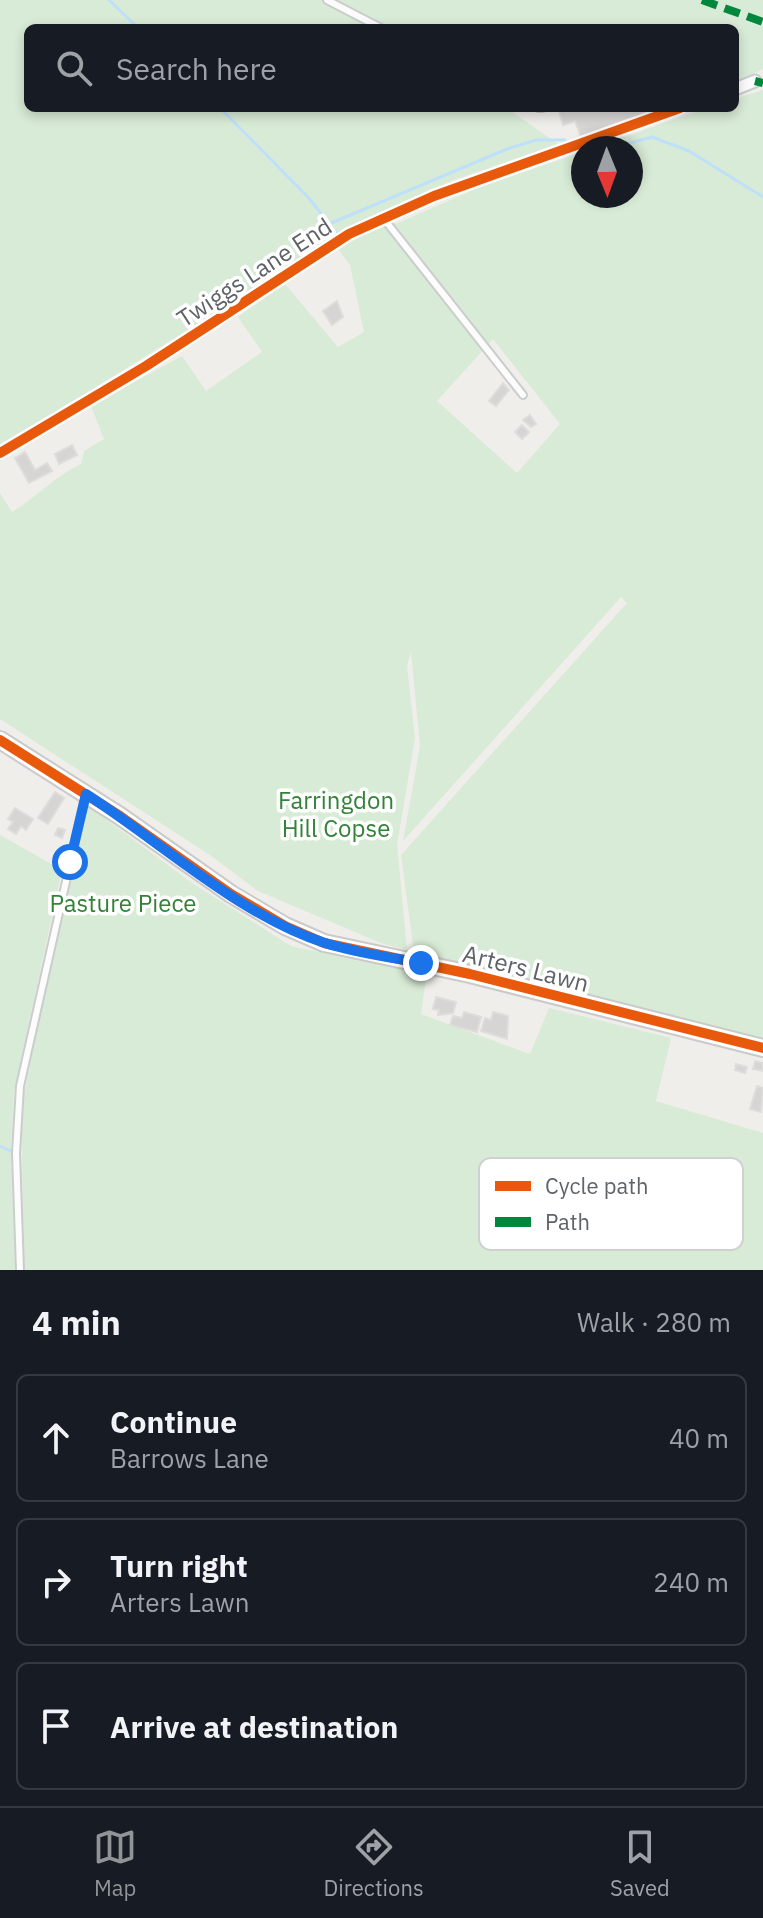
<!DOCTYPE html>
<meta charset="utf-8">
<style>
body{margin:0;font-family:"IBM Plex Sans",sans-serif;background:#20242c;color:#f1f3f6}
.compass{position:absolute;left:571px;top:136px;width:72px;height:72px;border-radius:50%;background:#171b24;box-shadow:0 4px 12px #0003;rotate:179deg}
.stop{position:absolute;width:24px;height:24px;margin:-18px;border:6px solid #1a73e8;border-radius:50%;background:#fff}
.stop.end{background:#1a73e8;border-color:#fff;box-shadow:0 2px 8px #0008}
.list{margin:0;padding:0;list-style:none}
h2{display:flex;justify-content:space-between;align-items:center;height:104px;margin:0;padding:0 32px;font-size:34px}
h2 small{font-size:26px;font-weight:400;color:#9ea1a6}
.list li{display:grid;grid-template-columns:52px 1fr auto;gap:24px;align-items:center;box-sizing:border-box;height:128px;margin:0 16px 16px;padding:0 16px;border:2px solid #363941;border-radius:12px}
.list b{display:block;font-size:30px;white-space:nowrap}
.list p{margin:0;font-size:26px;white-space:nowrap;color:#9ea1a6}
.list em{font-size:26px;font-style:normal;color:#9ea1a6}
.icon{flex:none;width:44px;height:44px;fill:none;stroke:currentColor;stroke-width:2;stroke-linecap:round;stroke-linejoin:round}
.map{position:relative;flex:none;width:763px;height:1270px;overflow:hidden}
.search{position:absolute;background:#171b24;box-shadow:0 4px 12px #0003;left:24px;right:24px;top:24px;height:88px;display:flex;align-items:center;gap:20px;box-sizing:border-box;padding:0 28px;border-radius:12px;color:#9ea1a6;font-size:30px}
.sheet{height:536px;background:#171b24}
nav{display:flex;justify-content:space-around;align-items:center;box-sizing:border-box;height:112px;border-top:2px solid #363941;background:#171b24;font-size:22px;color:#9ea1a6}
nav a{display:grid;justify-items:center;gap:4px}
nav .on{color:#919496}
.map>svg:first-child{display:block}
</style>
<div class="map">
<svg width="763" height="1270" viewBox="0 0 763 1270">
<rect width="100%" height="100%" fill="#efeeea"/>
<g fill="#d8ebd6" fill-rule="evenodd">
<polygon points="0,0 763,0 763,69 735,83 735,28 28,28 28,108 506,108 560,145 453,180 355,225 0,447"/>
<path d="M 763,90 L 763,1039 L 414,952 L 401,855 L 627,603 L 621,597 L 403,841 L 420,746 L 411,651 L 407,666 L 415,738 L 397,845 L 407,950 L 381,943 L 258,891 L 210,855 L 0,719 L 0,493 L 12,512 C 37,497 55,476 81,464 L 84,451 L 104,439 L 91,406 L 182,356 L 206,391 L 262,352 L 238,317 L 285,284 L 338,347 L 364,332 L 350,265 L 338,249 L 381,226 L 398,223 L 480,187 L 583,152 L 583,196 L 631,196 L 631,148 L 593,148 L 707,108 L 735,108 L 735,99 ZM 493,339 L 560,424 L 517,473 L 437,401 Z"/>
<polygon points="88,806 192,883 291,946 359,961 427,971 421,1014 530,1054 549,1008 671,1038 656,1101 763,1133 763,1270 24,1270 21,1111 40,1010"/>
<polygon points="0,835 62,870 14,1092 11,1151 15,1270 0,1270"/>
</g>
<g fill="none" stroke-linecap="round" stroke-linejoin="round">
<g stroke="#bfe0f9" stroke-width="3">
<polyline points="109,0 138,28"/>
<polyline points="220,108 308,197 338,235"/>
<polyline points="612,148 652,137 689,151 763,197"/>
<polyline points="329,224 507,149 536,140 565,140"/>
<polyline points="0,1146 11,1151"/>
</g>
</g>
<g fill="#d6d5d3" stroke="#deddd9" stroke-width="2">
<polygon points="558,108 645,108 648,116 581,137 575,121 563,125"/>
<polygon points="337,301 343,317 332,325 323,311"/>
<polygon points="503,383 509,390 496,406 489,401"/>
<polygon points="530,415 536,424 531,427 523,420"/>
<polygon points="522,425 529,432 522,439 515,432"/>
<polygon points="72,445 77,455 59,464 55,454"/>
<polygon points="25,452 35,470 47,463 52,471 29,483 15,458"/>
<polygon points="55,792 64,798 48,824 38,818"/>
<polygon points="15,808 33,819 26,830 21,826 16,834 8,829 13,822 8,819"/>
<polygon points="58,828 65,830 62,838 55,835"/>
<polygon points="436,997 456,1002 453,1013 438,1015 439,1010 433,1009"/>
<polygon points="464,1012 481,1017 477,1032 450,1025 453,1016 462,1018"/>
<polygon points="493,1012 508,1016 507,1039 481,1031 485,1018 491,1020"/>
<polygon points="755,1061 763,1063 763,1071 753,1069"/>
<polygon points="736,1064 747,1067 745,1073 735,1070"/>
<polygon points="757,1086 763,1088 761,1112 750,1109"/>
</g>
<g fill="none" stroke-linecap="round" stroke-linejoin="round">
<g stroke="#cbcccc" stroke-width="10">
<g id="lane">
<polyline points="327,0 381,28"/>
<polyline points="538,108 543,108"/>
<polyline points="384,219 523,395"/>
<polyline points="20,1270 16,1153 20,1086 85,797"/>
</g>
</g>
<g stroke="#cbcccc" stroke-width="15">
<g id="street">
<polyline points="735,89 755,81"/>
<polyline points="0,453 146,366 349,234 434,196 680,108"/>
</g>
</g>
<g stroke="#cacacb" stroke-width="20">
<polyline id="secondary" points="0,740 120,816 231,894 285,926 324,943 470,974 763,1048"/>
</g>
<use href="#lane" stroke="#fdfcfc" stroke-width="6"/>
<use href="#street" stroke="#fdfcfc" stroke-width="11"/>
<use href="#secondary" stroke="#fdfcfc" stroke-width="16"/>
<g stroke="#00873e" stroke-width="8" stroke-dasharray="16 8" stroke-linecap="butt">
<polyline points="702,0 763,22"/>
<polyline points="755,81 763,83"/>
</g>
<g stroke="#fff" stroke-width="15">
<g id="cycleway">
<polyline points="0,453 146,366 349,234 434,196 680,108"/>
<polyline points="0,740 120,816 231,894 285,926 324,943 470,974 763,1048"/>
</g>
</g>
<use href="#cycleway" stroke="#e8590c" stroke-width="10"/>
</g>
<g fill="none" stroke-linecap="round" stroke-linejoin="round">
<path stroke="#1a73e8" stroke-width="10" d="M 70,862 L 86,794 C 161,842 240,916 325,943 C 356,953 389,957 421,963"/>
</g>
<g text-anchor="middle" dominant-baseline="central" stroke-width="7" stroke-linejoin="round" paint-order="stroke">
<g font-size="24" fill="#5f6368" stroke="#fff">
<text transform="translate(254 272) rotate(-33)">Twiggs Lane End</text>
<text transform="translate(526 968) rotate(14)">Arters Lawn</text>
</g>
<g font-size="24" fill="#348238" stroke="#fff">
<text x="336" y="800">Farringdon<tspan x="336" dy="28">Hill Copse</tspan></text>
<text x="123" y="903">Pasture Piece</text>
</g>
</g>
<rect x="479" y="1158" width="264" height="92" rx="12" fill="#fff" stroke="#cfd0d2" stroke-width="2"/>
<rect x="495" y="1181" width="36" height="10" fill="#e8590c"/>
<rect x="495" y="1217" width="36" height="10" fill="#00873e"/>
<g font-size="22" fill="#5f6368">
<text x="545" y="1194">Cycle path</text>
<text x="545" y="1230">Path</text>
</g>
</svg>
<svg class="compass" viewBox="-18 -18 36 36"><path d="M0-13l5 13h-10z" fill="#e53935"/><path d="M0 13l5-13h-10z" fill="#9ea1a6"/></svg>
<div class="stop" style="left:70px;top:862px"></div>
<div class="stop end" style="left:421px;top:963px"></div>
<div class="search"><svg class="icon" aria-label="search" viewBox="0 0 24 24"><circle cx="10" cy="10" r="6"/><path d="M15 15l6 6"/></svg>Search here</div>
</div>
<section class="sheet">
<h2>4 min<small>Walk · 280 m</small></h2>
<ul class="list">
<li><svg class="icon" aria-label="ahead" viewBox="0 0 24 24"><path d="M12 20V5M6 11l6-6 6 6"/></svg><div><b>Continue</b><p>Barrows Lane</p></div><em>40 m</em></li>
<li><svg class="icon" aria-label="right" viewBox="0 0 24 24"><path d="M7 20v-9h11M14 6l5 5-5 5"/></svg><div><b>Turn right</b><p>Arters Lawn</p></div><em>240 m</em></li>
<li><svg class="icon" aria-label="arrive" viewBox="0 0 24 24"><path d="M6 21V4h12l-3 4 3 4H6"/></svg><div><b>Arrive at destination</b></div></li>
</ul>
</section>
<nav>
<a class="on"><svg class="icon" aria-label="map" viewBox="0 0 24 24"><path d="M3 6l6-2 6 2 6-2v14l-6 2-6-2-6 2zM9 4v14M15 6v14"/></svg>Map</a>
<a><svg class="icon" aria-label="directions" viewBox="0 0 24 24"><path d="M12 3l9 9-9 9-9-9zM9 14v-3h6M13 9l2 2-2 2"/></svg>Directions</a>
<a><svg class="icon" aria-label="saved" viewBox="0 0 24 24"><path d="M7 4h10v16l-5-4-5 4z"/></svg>Saved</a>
</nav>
